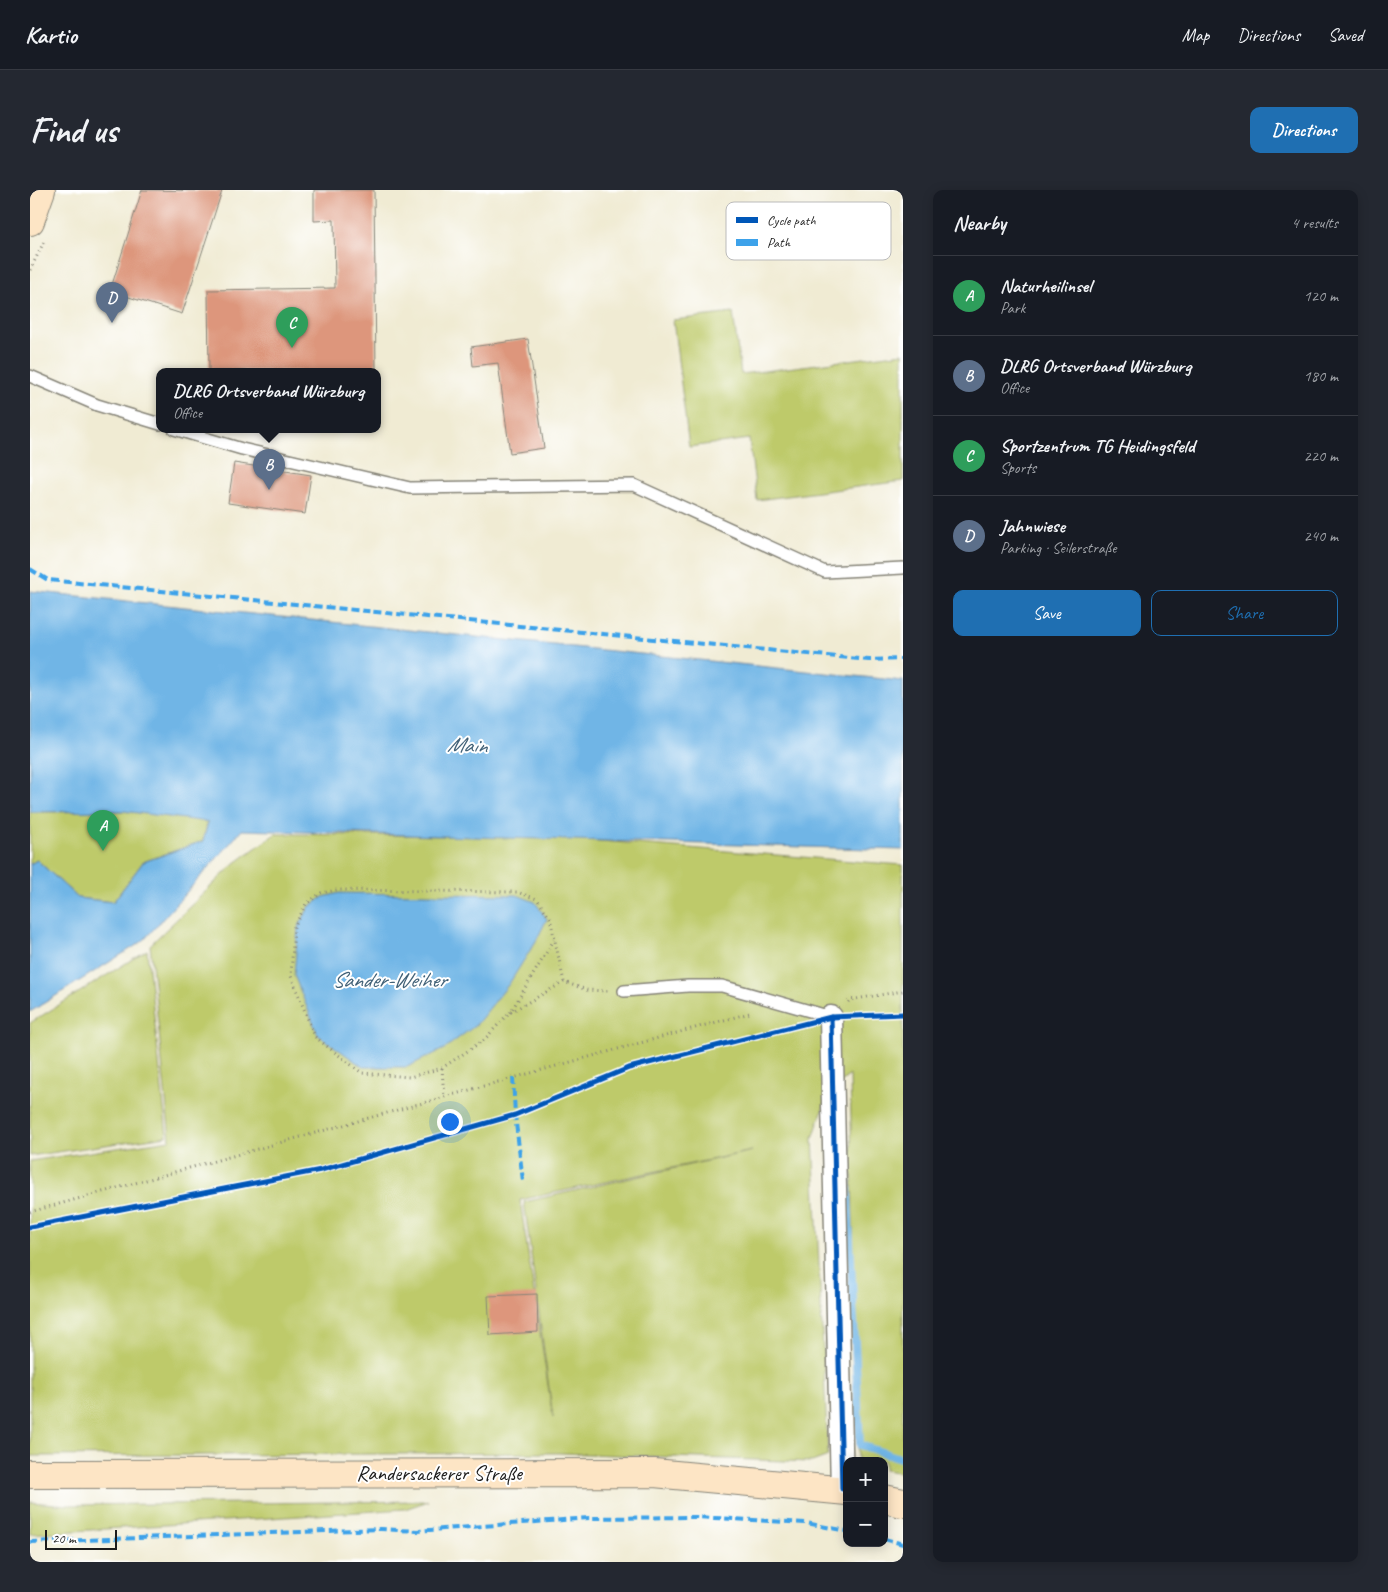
<!DOCTYPE html>
<meta charset="utf-8">
<style>
body{margin:0;font-family:Caveat,sans-serif;background:#242831;color:#f1f3f6}
.controls{position:absolute;right:15px;bottom:15px;display:grid;overflow:hidden;border-radius:10px;box-shadow:0 2px 12px #0003}
.controls button{width:45px;height:45px;display:grid;place-items:center;padding:0;border:0;border-bottom:1px solid #363941;background:#171b24;color:#f1f3f6;font:25px sans-serif}
.scale{position:absolute;left:15px;bottom:12px;width:72px;box-sizing:border-box;padding-left:5px;border:2px solid #1c1c1c;border-top:0;font-size:14px;line-height:18px;white-space:nowrap;color:#1c1c1c;-webkit-text-stroke:4px #fff;paint-order:stroke}
.you{position:absolute;left:419px;top:931px;width:18px;height:18px;margin:-12px;border:4px solid #fff;border-radius:50%;background:#1a73e8;box-shadow:0 0 0 8px #1a73e833}
.badge{display:grid;place-items:center;width:32px;height:32px;border-radius:50%;background:#1f6fb2;color:#fff;font-size:16px;font-weight:700}
.pin{position:absolute;translate:-50% -41px;filter:drop-shadow(0 1px 2px #0008)}
.pin::after{content:'';position:absolute;top:26px;width:18px;height:15px;background:inherit;clip-path:polygon(0 0,100% 0,50% 100%)}
.popup{position:absolute;left:126px;top:178px;width:225px;height:65px;box-sizing:border-box;display:grid;place-content:center;border-radius:10px;background:#171b24;filter:drop-shadow(0 1px 4px #0005);font-size:16px;white-space:nowrap;color:#9ea1a6}
.popup b{font-size:19px;color:#f1f3f6}
.popup::after{content:'';position:absolute;left:50%;top:100%;margin-left:-10px;border:10px solid transparent;border-top-color:#171b24}
.list{margin:0;padding:0;list-style:none}
h2{display:flex;justify-content:space-between;align-items:center;height:65px;margin:0;padding:0 20px;font-size:21px}
h2 small{font-size:16px;font-weight:400;color:#9ea1a6}
.list li{display:grid;grid-template-columns:32px 1fr auto;gap:15px;align-items:center;box-sizing:border-box;height:80px;padding:0 20px;border-top:1px solid #363941}
.list b{display:block;font-size:19px;white-space:nowrap}
.list p{margin:0;font-size:16px;white-space:nowrap;color:#9ea1a6}
.list em{font-size:16px;font-style:normal;color:#9ea1a6}
.actions{display:flex;gap:10px;padding:15px 20px}
.actions a{flex:1;padding:11px 0;border:1px solid #1f6fb2;border-radius:10px;text-align:center;font-size:18px;color:#1f6fb2}
.actions .main{background:#1f6fb2;color:#fff}
.map{position:relative;flex:none;width:873px;height:1372px;overflow:hidden;border-radius:10px}
header{display:flex;align-items:center;gap:30px;box-sizing:border-box;height:70px;padding:0 25px;background:#171b24;border-bottom:1px solid #363941}
header strong{font-size:24px}
nav{display:flex;gap:28px;margin-inline-start:auto;font-size:18px}
.intro{display:flex;align-items:center;justify-content:space-between;box-sizing:border-box;height:120px;padding:0 30px}
h1{margin:0;font-size:35px}
.button{padding:12px 22px;border-radius:10px;background:#1f6fb2;color:#fff;font-size:18px;font-weight:700}
main{display:flex;gap:30px;padding:0 30px}
aside{flex:1;background:#171b24;border-radius:10px;box-shadow:0 2px 12px #0003}
.map>svg:first-child{display:block}
</style>
<header>
<strong>Kartio</strong>
<nav><a>Map</a><a>Directions</a><a>Saved</a></nav>
</header>
<div class="intro"><h1>Find us</h1><a class="button">Directions</a></div>
<main>
<div class="map">
<svg width="873" height="1372" viewBox="0 0 873 1372">
<rect width="100%" height="100%" fill="#fff"/>
<filter id="ink" filterUnits="userSpaceOnUse"><feTurbulence type="fractalNoise" baseFrequency=".02" numOctaves="2"/><feDisplacementMap in="SourceGraphic" scale="10" xChannelSelector="R" yChannelSelector="G"/><feConvolveMatrix kernelMatrix="1 2 1 2 8 2 1 2 1" color-interpolation-filters="sRGB"/></filter>
<filter id="wash" filterUnits="userSpaceOnUse"><feTurbulence type="fractalNoise" baseFrequency=".0096" numOctaves="4" result="noise"/><feDisplacementMap in="SourceGraphic" scale="20" xChannelSelector="R" yChannelSelector="G"/><feGaussianBlur stdDeviation="1.12" result="paint"/><feColorMatrix in="noise" values="0 0 0 0 0 0 0 0 0 0 0 0 0 0 0 0 0 1.4 0 .05"/><feComposite in="paint" operator="in"/></filter>
<g filter="url(#wash)">
<rect width="100%" height="100%" fill="#f0ebd3"/>
<g fill="#beca6b" stroke="#6d7344" fill-rule="evenodd">
<polygon points="703,123 711,184 873,163 873,291 727,310 719,249 659,257 643,130"/>
<polygon points="93,621 178,631 173,651 113,672 83,712 48,708 7,670 0,674 0,622"/>
<path d="M 245,644 L 519,647 L 873,675 L 873,1283 L 854,1280 L 854,1271 L 828,1271 L 820,885 L 799,901 L 783,948 L 798,1266 L 782,1272 L 529,1263 L 0,1266 L 0,971 L 140,950 L 120,755 L 205,673 ZM 722,961 L 494,1012 L 523,1228 L 490,1010 Z"/>
<polygon points="117,760 137,946 0,966 0,833"/>
<polygon points="398,1311 375,1319 0,1344 0,1312 38,1315"/>
</g>
<g fill="#6fb5e6" stroke="#466881">
<polygon points="0,401 873,491 873,660 212,640 113,751 0,822 0,674 7,670 48,708 83,712 113,672 173,651 178,632 93,621 0,622"/>
<polygon points="309,703 487,705 505,712 517,729 506,751 479,794 446,835 414,859 377,877 333,877 288,845 264,785 268,738 279,717 293,707"/>
</g>
<g fill="none" stroke-linecap="round" stroke-linejoin="round">
<polyline stroke="#6fb5e6" stroke-width="8" points="817,990 830,1255 873,1269"/>
</g>
<g id="blocks">
<g fill="#dd967c">
<polygon points="112,0 192,1 152,124 80,101"/>
<polygon points="284,0 344,0 346,181 179,181 178,100 305,98 304,30 284,31"/>
<polygon points="498,149 514,258 480,263 468,173 443,176 441,157"/>
<polygon points="204,273 281,285 275,324 198,313"/>
<polygon points="507,1104 508,1142 460,1145 458,1106"/>
</g>
</g>
</g>
<g filter="url(#ink)">
<use href="#blocks" fill-opacity="0" stroke="#868478" stroke-width="1"/>
<g fill="none" stroke-linecap="round" stroke-linejoin="round">
<g stroke="#868478" stroke-width="14">
<g id="service">
<polyline points="0,186 67,215 130,234"/>
<polyline points="144,239 212,259 380,298 604,295 795,382 873,378"/>
<polyline points="594,801 658,796 692,796 801,827"/>
</g>
</g>
<g stroke="#868478" stroke-width="25">
<polyline id="minor" points="801,827 812,1299"/>
</g>
<g stroke="#868478" stroke-width="30">
<g id="secondary">
<polyline points="0,31 11,0"/>
<polyline points="0,1284 624,1283 817,1301"/>
<polyline points="854,1309 873,1313"/>
</g>
</g>
<g stroke="#868478" stroke-width="3" stroke-dasharray="1 4" stroke-linecap="butt">
<polyline points="0,80 14,52"/>
<polyline points="534,792 479,823 454,850 412,878 380,887 332,883 285,847 261,786 264,737 276,714 291,703 307,700 487,702 507,709 520,728 534,792 557,800 578,801"/>
<polyline points="818,812 820,810 873,801"/>
<polyline points="480,823 524,750"/>
<polyline points="412,878 414,908"/>
<path d="M 0,1022 C 240,956 480,888 720,823"/>
</g>
<use href="#service" stroke="#fff" stroke-width="11"/>
<use href="#minor" stroke="#fff" stroke-width="22"/>
<use href="#secondary" stroke="#fde5c5" stroke-width="28"/>
<g stroke="#3da2ea" stroke-width="4" stroke-dasharray="8 4" stroke-linecap="butt">
<polyline points="0,379 18,390 839,470 873,469"/>
<polyline points="483,887 485,925 493,991"/>
<polyline points="854,1349 873,1354"/>
<polyline points="0,1352 351,1339 387,1341 559,1328 667,1327 776,1333 817,1341"/>
</g>
<g stroke="#fff" stroke-width="8">
<g id="cycleway">
<polyline points="801,827 812,1299"/>
<polyline points="0,1037 291,980 485,925 599,878 801,827 873,824"/>
</g>
</g>
<use href="#cycleway" stroke="#0057b8" stroke-width="5"/>
</g>
</g>
<g text-anchor="middle" dominant-baseline="central" stroke-width="4" stroke-linejoin="round" paint-order="stroke">
<g font-size="21" fill="#1c1c1c" stroke="#fff">
<text x="409" y="1283">Randersackerer Straße</text>
</g>
<g font-size="22" font-style="italic" fill="#416177" stroke="#fff">
<text transform="translate(437 555) rotate(3)">Main</text>
<text x="359" y="790">Sander-Weiher</text>
</g>
</g>
<rect x="696" y="12" width="165" height="58" rx="8" fill="#fff" stroke="#bbb" stroke-width="1"/>
<rect x="706" y="27" width="22" height="6" fill="#0057b8"/>
<rect x="706" y="49" width="22" height="7" fill="#3da2ea"/>
<g font-size="14" fill="#1c1c1c">
<text x="737" y="35">Cycle path</text>
<text x="737" y="57">Path</text>
</g>
</svg>
<div class="controls">
<button>+</button>
<button>−</button>
</div>
<div class="scale">20 m</div>
<div class="you"></div>
<div class="pin badge" style="left:73px;top:661px;background:#2e9e5b">A</div>
<div class="pin badge" style="left:239px;top:300px;background:#5c6f8a">B</div>
<div class="popup"><b>DLRG Ortsverband Würzburg</b>Office</div>
<div class="pin badge" style="left:262px;top:158px;background:#2e9e5b">C</div>
<div class="pin badge" style="left:82px;top:133px;background:#5c6f8a">D</div>
</div>
<aside>
<h2>Nearby<small>4 results</small></h2>
<ul class="list">
<li><span class="badge" style="background:#2e9e5b">A</span><div><b>Naturheilinsel</b><p>Park</p></div><em>120 m</em></li>
<li><span class="badge" style="background:#5c6f8a">B</span><div><b>DLRG Ortsverband Würzburg</b><p>Office</p></div><em>180 m</em></li>
<li><span class="badge" style="background:#2e9e5b">C</span><div><b>Sportzentrum TG Heidingsfeld</b><p>Sports</p></div><em>220 m</em></li>
<li><span class="badge" style="background:#5c6f8a">D</span><div><b>Jahnwiese</b><p>Parking · Seilerstraße</p></div><em>240 m</em></li>
</ul>
<div class="actions"><a class="main">Save</a><a>Share</a></div>
</aside>
</main>
